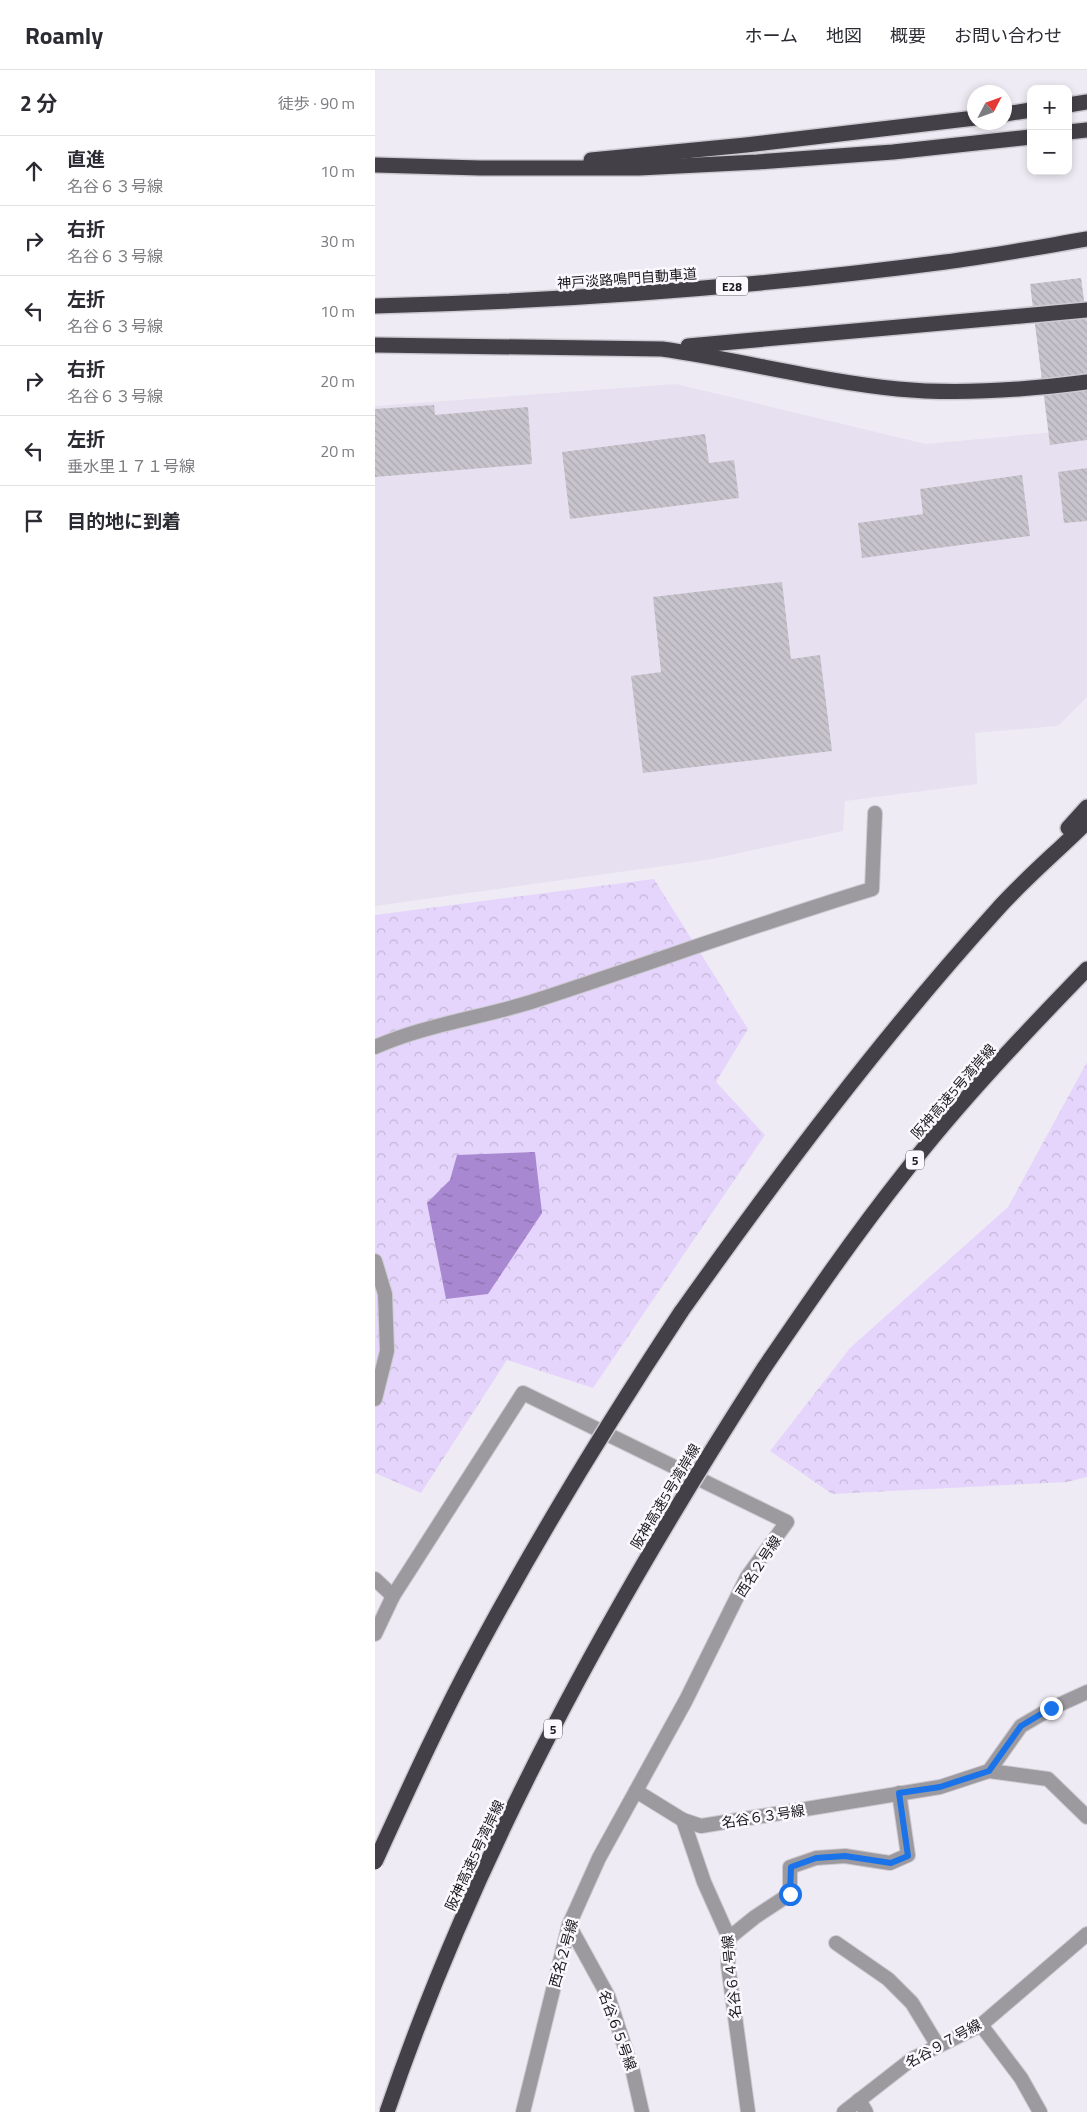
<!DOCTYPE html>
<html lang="ja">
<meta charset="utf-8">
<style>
body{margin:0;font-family:"Titillium Web","Noto Sans JP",sans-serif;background:#f2f2f3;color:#2b2b33}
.controls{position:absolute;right:15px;top:15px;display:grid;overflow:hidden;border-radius:10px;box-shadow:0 2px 8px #0003}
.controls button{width:45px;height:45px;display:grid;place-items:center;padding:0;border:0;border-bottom:1px solid #e1e1e2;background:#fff;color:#2b2b33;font:25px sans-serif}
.compass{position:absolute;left:592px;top:15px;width:45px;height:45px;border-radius:50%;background:#fff;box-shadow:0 2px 8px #0003;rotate:49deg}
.stop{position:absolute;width:15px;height:15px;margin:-11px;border:4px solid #1a73e8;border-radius:50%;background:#fff}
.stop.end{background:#1a73e8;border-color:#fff;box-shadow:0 1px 5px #0008}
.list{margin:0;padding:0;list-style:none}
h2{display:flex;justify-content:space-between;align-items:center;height:65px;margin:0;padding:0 20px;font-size:21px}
h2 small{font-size:16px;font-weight:400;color:#7c7c81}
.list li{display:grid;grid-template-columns:32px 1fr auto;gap:15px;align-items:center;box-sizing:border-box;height:70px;padding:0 20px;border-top:1px solid #e1e1e2}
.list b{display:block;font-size:19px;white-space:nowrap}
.list p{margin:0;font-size:16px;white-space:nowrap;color:#7c7c81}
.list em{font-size:16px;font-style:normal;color:#7c7c81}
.icon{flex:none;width:28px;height:28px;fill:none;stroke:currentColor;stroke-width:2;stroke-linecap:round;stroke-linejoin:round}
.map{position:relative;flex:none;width:712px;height:2042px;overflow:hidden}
header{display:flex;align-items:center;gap:30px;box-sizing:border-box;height:70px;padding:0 25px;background:#fff;border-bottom:1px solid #e1e1e2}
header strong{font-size:24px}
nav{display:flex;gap:28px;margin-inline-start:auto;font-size:18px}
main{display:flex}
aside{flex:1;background:#fff}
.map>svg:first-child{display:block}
</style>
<header>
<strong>Roamly</strong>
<nav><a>ホーム</a><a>地図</a><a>概要</a><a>お問い合わせ</a></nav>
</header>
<main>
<aside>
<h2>2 分<small>徒歩 · 90 m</small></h2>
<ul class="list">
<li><svg class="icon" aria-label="ahead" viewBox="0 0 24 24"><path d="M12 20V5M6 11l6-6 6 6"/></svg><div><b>直進</b><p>名谷６３号線</p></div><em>10 m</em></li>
<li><svg class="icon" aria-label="right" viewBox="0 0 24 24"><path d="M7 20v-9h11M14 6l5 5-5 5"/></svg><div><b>右折</b><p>名谷６３号線</p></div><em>30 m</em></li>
<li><svg class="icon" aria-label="left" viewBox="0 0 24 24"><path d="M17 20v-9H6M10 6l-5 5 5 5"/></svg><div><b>左折</b><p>名谷６３号線</p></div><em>10 m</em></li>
<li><svg class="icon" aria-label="right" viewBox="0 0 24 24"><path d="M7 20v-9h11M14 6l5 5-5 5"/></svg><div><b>右折</b><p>名谷６３号線</p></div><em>20 m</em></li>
<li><svg class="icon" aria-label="left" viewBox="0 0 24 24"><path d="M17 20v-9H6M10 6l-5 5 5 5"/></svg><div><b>左折</b><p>垂水里１７１号線</p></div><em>20 m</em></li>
<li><svg class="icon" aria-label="arrive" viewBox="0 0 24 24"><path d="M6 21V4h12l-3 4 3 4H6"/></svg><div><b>目的地に到着</b></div></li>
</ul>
</aside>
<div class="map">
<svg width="712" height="2042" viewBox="0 0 712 2042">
<defs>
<pattern id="forest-crowns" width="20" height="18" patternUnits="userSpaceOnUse" patternTransform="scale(1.25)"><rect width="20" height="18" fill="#e5d5fc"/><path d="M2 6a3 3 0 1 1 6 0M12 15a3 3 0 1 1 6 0" fill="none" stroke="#c4b6d7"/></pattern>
<pattern id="water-ripples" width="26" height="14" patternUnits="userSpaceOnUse" patternTransform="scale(1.25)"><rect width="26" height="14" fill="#a988d2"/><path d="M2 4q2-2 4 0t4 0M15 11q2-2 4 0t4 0" fill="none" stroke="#896eaa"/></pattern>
<pattern id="building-back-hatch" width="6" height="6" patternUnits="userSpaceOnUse" patternTransform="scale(1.25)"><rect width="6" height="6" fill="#c8c4cd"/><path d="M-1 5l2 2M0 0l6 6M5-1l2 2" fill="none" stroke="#aba8af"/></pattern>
</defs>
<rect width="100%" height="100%" fill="#efebf4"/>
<polygon fill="#e6e0f0" points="301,314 551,374 712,359 712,627 683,656 600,663 602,714 470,731 468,761 332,790 0,836 0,336"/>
<g fill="url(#forest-crowns)">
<polygon points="279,809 373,959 341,1012 390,1065 218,1318 132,1290 46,1423 0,1403 0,845"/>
<polygon points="712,992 712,1407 692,1412 457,1424 395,1381 475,1278 633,1137"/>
</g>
<polygon fill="url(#water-ripples)" points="160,1082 167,1143 113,1224 71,1229 52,1133 75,1110 82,1085"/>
<g fill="url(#building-back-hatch)">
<polygon points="706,208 712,253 712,370 675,375 655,214"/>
<polygon points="59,335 60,345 153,337 157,394 0,407 0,339"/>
<polygon points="330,364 334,393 359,390 364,428 195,449 187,382"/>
<polygon points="712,398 712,451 689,453 683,402"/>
<polygon points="647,405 655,466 487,488 483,453 548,444 545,419"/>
<polygon points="407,512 416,589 445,585 457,681 268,703 256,606 286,602 278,527"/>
</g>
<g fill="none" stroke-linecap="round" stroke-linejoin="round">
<g stroke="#cdc9d1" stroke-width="16">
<g id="service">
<polyline points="614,1701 646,1656 677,1638 712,1622"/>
<polyline points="261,1721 308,1750 326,1756 565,1717 614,1701 673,1709 712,1747"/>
<polyline points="308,1750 329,1812 354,1868 353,1895 373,2042"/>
<polyline points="194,1855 233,1926 258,2002 267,2042"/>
<polyline points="354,1868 380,1847 415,1824 415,1797 441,1788 470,1786 515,1793 533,1785 524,1723"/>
<polyline points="461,1873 513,1909 537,1933 563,1976"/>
<polyline points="606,1955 646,2008 665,2042"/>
<polyline points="484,2030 491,2042"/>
</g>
</g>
<g stroke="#cdc9d1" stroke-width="16">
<g id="minor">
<path d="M 0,977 C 50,955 104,948 156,932 C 270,895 382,854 497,819 L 500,743"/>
<polyline points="0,1191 10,1224 12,1281 0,1329"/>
<polyline points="0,1509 18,1526"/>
<polyline points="0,1564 18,1526 148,1323 412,1452 372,1507 311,1630 224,1788 194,1855 148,2042"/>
<polyline points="469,2042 537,1989 606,1955 712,1864"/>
</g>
</g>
<g stroke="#cdc9d1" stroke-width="18">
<g id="motorway">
<polyline points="693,35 712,32"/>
<polyline points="630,44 656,40"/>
<polyline points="693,62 712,60"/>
<polyline points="216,90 371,75 600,48"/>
<polyline points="0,95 105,98 264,98 382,92 518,82 656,67"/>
<path d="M 0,236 C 191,231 381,217 570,192 C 617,186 665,177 712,169"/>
<path d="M 0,275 L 287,279 C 366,290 443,311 523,319 C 585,325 650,320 712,312"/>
<polyline points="313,276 712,240"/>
<polyline points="693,758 712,737"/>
<path d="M 306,1242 C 404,1104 506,968 620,842 C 648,810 682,782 712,752"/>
<path d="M 389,1298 C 434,1232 480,1165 530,1102 C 586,1030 649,964 712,899"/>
</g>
</g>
<use href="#service" stroke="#9c9a9e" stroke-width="14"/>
<use href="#minor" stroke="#9c9a9e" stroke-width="14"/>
<use href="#motorway" stroke="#444048" stroke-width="15"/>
<g stroke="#cdc9d1" stroke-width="18" stroke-linecap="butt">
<g id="motorway-bridge">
<path d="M 0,1792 C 33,1720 66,1647 104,1577 C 166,1462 234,1351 306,1242"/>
<path d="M 12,2042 C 102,1778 238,1532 389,1298"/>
</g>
</g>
<use href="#motorway-bridge" stroke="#444048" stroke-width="15"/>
</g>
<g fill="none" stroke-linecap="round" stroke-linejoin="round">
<polyline stroke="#1a73e8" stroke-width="6" points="415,1824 416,1797 441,1788 470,1786 516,1793 533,1786 524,1723 565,1717 614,1701 646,1656 676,1638"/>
</g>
<g text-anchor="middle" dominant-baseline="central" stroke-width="5" stroke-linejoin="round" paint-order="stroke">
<g fill="#fbf9ff" stroke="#5d5c5f" stroke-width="1">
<rect x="341" y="206.5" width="32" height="19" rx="4"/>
<rect x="531" y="1080.5" width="18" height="19" rx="4"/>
<rect x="169" y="1649.5" width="18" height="19" rx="4"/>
</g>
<g font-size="12" font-weight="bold" fill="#19181b">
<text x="357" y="216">E28</text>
<text x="540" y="1090">5</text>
<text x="178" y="1659">5</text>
</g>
<g font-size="14" fill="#19181b" stroke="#fbf9ff">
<text transform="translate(252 208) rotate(-4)">神戸淡路鳴門自動車道</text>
<text transform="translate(578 1021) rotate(-49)">阪神高速5号湾岸線</text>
<text transform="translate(290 1426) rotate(-59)">阪神高速5号湾岸線</text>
<text transform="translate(383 1496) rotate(-57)">西名２号線</text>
<text transform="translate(388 1746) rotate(-9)">名谷６３号線</text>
<text transform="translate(99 1785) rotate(-65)">阪神高速5号湾岸線</text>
<text transform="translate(188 1883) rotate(-74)">西名２号線</text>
<text transform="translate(356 1907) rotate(-96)">名谷６４号線</text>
<text transform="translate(243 1960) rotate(70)">名谷６５号線</text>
<text transform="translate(568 1973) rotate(-29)">名谷９７号線</text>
</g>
</g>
</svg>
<div class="controls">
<button>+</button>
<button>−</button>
</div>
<svg class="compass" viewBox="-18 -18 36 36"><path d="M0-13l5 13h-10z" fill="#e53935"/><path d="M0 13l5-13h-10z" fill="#7c7c81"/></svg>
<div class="stop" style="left:415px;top:1824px"></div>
<div class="stop end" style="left:676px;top:1638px"></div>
</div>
</main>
